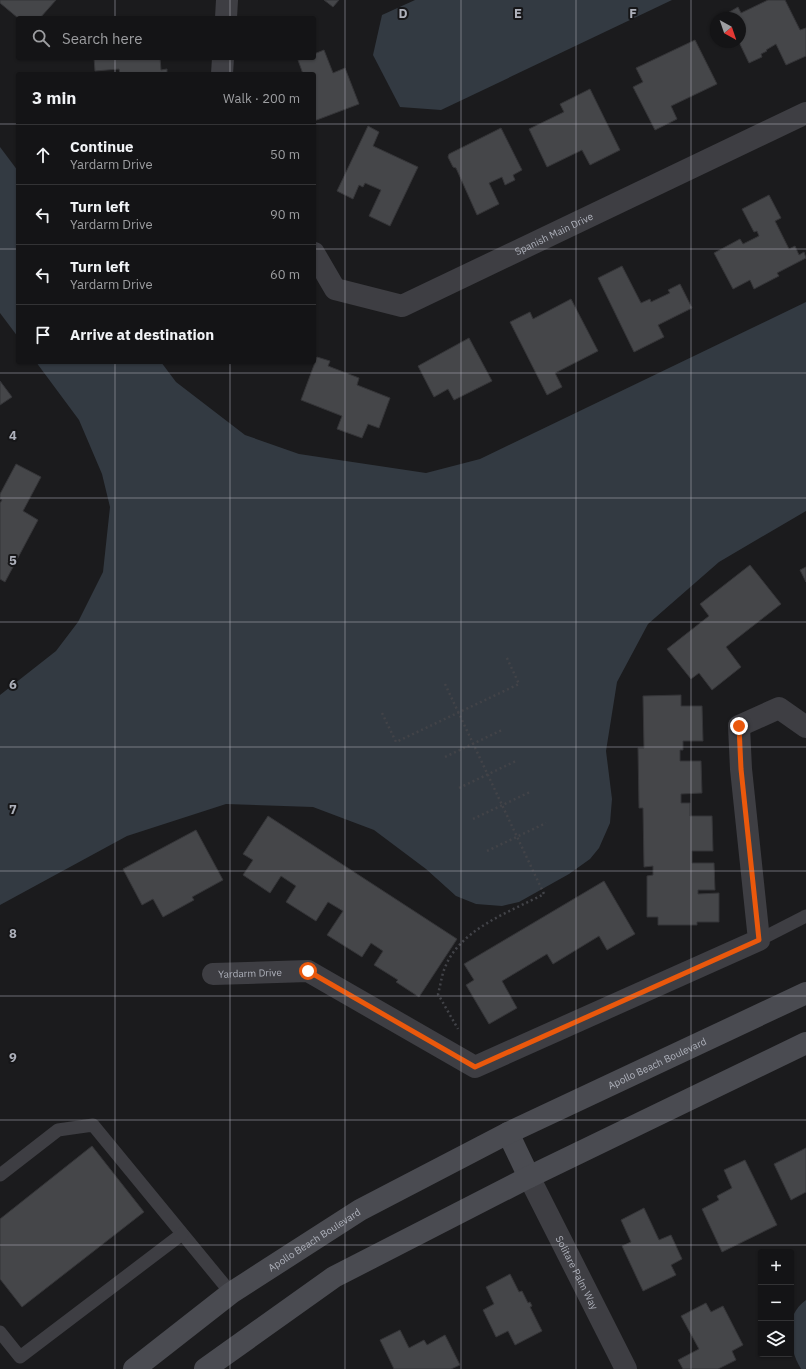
<!DOCTYPE html>
<meta charset="utf-8">
<style>
body{margin:0;font-family:"IBM Plex Sans",sans-serif;background:#1d1d1f;color:#f1f3f6}
.controls{position:absolute;right:12px;bottom:12px;display:grid;overflow:hidden;border-radius:4px;box-shadow:0 1px 3px #0004}
.controls button{width:36px;height:36px;display:grid;place-items:center;padding:0;border:0;border-bottom:1px solid #333335;background:#141416;color:#f1f3f6;font:20px sans-serif}
.compass{position:absolute;left:710px;top:12px;width:36px;height:36px;border-radius:50%;background:#141416;box-shadow:0 1px 3px #0004;rotate:140deg}
.stop{position:absolute;width:12px;height:12px;margin:-9px;border:3px solid #ea580c;border-radius:50%;background:#fff}
.stop.end{background:#ea580c;border-color:#fff;box-shadow:0 1px 4px #0008}
.list{margin:0;padding:0;list-style:none}
h2{display:flex;justify-content:space-between;align-items:center;height:52px;margin:0;padding:0 16px;font-size:17px}
h2 small{font-size:13px;font-weight:400;color:#9d9ea1}
.list li{display:grid;grid-template-columns:26px 1fr auto;gap:12px;align-items:center;box-sizing:border-box;height:60px;padding:0 16px;border-top:1px solid #333335}
.list b{display:block;font-size:15px;white-space:nowrap}
.list p{margin:0;font-size:13px;white-space:nowrap;color:#9d9ea1}
.list em{font-size:13px;font-style:normal;color:#9d9ea1}
.icon{flex:none;width:22px;height:22px;fill:none;stroke:currentColor;stroke-width:2;stroke-linecap:round;stroke-linejoin:round}
.map{position:relative;flex:none;width:806px;height:1369px;overflow:hidden}
.search{position:absolute;background:#141416;box-shadow:0 1px 3px #0004;left:16px;top:16px;width:300px;height:44px;display:flex;align-items:center;gap:10px;box-sizing:border-box;padding:0 14px;border-radius:4px;color:#9d9ea1;font-size:15px}
.panel{position:absolute;background:#141416;box-shadow:0 1px 3px #0004;left:16px;top:72px;width:300px;height:292px;border-radius:4px}
.map>svg:first-child{display:block}
</style>
<div class="map">
<svg width="806" height="1369" viewBox="0 0 806 1369">
<rect width="100%" height="100%" fill="#1b1b1d"/>
<g fill="#333a42">
<polygon points="415,0 672,0 441,110 400,107 373,55 382,15"/>
<polygon points="0,147 18,171 18,337 0,313"/>
<polygon points="806,302 806,511 719,562 648,624 617,682 606,751 612,799 610,823 599,848 590,859 569,874 519,902 502,906 476,904 456,896 426,869 374,830 313,807 226,804 127,836 0,905 0,695 56,651 78,622 103,572 110,507 102,474 79,420 36,362 161,362 176,382 245,435 299,454 426,473 480,459"/>
<path d="M 806,1300 L 806,1369 L 801,1369 C 788,1347 783,1316 806,1300 Z"/>
</g>
<g fill="#454649" stroke="#353538">
<polygon points="0,0 56,0 40,18 18,18 0,3"/>
<polygon points="324,0 339,0 333,7"/>
<polygon points="768,0 785,0 800,30 806,28 806,56 786,65 776,44 766,50 767,51 761,54 762,57 749,63 739,42 740,18 728,18 726,14 738,7 741,13"/>
<polygon points="695,40 717,84 671,106 677,119 655,130 633,87 643,82 636,68"/>
<polygon points="324,50 333,73 345,68 359,104 314,121 314,74 303,74 298,60 314,58 314,54"/>
<polygon points="94,58 160,58 161,70 167,69 167,74 120,74 119,69 95,71"/>
<polygon points="590,89 620,150 590,165 582,150 547,167 529,129 564,112 560,104"/>
<polygon points="368,126 379,132 373,146 418,167 390,226 369,216 381,190 365,183 363,187 359,185 353,199 337,191"/>
<polygon points="501,128 522,170 513,175 515,180 505,185 502,177 489,183 499,204 477,215 456,168 453,167 448,157 449,154"/>
<polygon points="769,195 781,218 775,221 789,249 795,246 799,255 804,252 806,258 777,273 779,276 754,289 750,280 733,289 714,253 740,239 743,244 759,236 757,231 754,232 742,209"/>
<polygon points="622,266 641,303 650,299 651,302 670,293 668,290 680,284 692,308 658,325 664,337 634,352 598,278"/>
<polygon points="571,299 598,351 555,373 562,387 547,395 510,322 530,312 533,319"/>
<polygon points="469,338 492,381 454,400 448,389 434,397 418,366"/>
<polygon points="317,357 330,361 328,366 359,378 357,385 390,398 379,428 368,424 362,438 337,429 342,416 301,400"/>
<polygon points="0,381 12,397 0,405"/>
<polygon points="16,464 41,477 23,511 38,520 5,582 0,579 0,503 2,500 0,499 0,494"/>
<polygon points="750,565 781,604 726,647 741,667 712,690 699,673 691,679 667,649 709,616 700,604"/>
<polygon points="806,567 806,582 800,570"/>
<polygon points="681,695 681,706 702,706 703,741 683,741 683,750 680,750 680,761 701,761 702,793 681,794 681,803 690,803 690,816 712,816 713,851 692,851 692,863 714,863 715,890 698,890 698,894 719,893 719,922 697,922 697,925 658,925 658,917 647,917 647,876 653,875 653,866 644,867 643,808 639,808 638,748 644,748 643,696"/>
<polygon points="268,816 457,939 419,997 396,982 398,980 374,965 383,951 371,943 362,957 327,935 343,911 328,902 316,921 286,902 296,886 281,876 270,893 243,875 253,860 243,854"/>
<polygon points="196,830 223,880 192,897 194,900 163,917 153,899 142,905 123,869"/>
<polygon points="604,881 635,934 607,950 599,936 553,964 547,954 502,981 517,1008 489,1024 466,985 474,980 464,964"/>
<polygon points="92,1146 144,1212 22,1307 0,1279 0,1219"/>
<polygon points="806,1148 806,1192 791,1200 774,1164"/>
<polygon points="745,1160 777,1225 722,1252 702,1209 719,1200 717,1196 732,1188 724,1170"/>
<polygon points="644,1208 659,1240 671,1235 682,1259 671,1265 676,1275 643,1291 622,1246 631,1242 621,1220"/>
<polygon points="510,1274 519,1292 522,1291 528,1303 530,1302 532,1306 530,1307 542,1331 515,1345 508,1331 496,1337 483,1310 494,1304 486,1287"/>
<polygon points="706,1303 711,1312 723,1306 743,1345 732,1351 736,1360 718,1369 683,1369 678,1360 699,1349 681,1316"/>
<polygon points="400,1330 409,1348 424,1340 427,1345 445,1335 460,1365 451,1369 394,1369 380,1340"/>
</g>
<g fill="none" stroke-linecap="round" stroke-linejoin="round">
<g stroke="#424348" stroke-width="2.5" stroke-dasharray="2 3" stroke-linecap="butt">
<path d="M 445,684 L 544,894 C 508,913 456,930 443,973 C 441,980 440,987 438,994 L 458,1029"/>
<polyline points="382,713 396,742 519,684 506,656"/>
<polyline points="445,757 502,730"/>
<polyline points="459,788 516,761"/>
<polyline points="473,819 530,792"/>
<polyline points="487,851 546,823"/>
</g>
<g stroke="#3e3e43" stroke-width="13">
<polyline points="759,940 806,916"/>
<polyline points="0,1175 58,1130 93,1125 231,1293"/>
<polyline points="0,1332 20,1357 182,1234"/>
</g>
<g stroke="#3e3e43" stroke-width="22">
<polyline points="226,18 227,0"/>
<polyline points="222,74 223,58"/>
<path id="s1" d="M 314,253 L 335,289 L 402,306 L 806,113"/>
<path id="s2" d="M 213,974 L 308,971 L 475,1067 L 759,940 L 741,769 L 739,726 L 779,708 L 806,727"/>
<path id="s3" d="M 529,1177 L 626,1369"/>
</g>
<g stroke="#4a4b51" stroke-width="22">
<polyline points="508,1133 529,1177"/>
<path id="s4" d="M 134,1369 L 231,1293 L 360,1210 L 508,1133 L 806,993"/>
<polyline points="205,1369 334,1277 529,1177 806,1043"/>
</g>
</g>
<g fill="none" stroke-linecap="round" stroke-linejoin="round">
<polyline stroke="#ea580c" stroke-width="5" points="308,971 475,1067 759,940 741,769 739,726"/>
</g>
<path fill="none" stroke="#aeb1bb" stroke-width="1" stroke-opacity="0.55" d="M 115,0 L 115,18M 230,0 L 230,18M 345,0 L 345,1369M 461,0 L 461,1369M 576,0 L 576,1369M 691,0 L 691,1369M 115,58 L 115,74M 230,58 L 230,74M 0,124 L 18,124M 314,124 L 806,124M 0,249 L 18,249M 314,249 L 806,249M 115,362 L 115,1369M 230,362 L 230,1369M 0,373 L 806,373M 0,498 L 806,498M 0,622 L 806,622M 0,747 L 806,747M 0,871 L 806,871M 0,996 L 806,996M 0,1120 L 806,1120M 0,1245 L 806,1245"/>
<g text-anchor="middle" dominant-baseline="central" stroke-width="4" stroke-linejoin="round" paint-order="stroke">
<g font-size="10" fill="#aeb1bb" stroke="#161618">
<text stroke="none"><textPath href="#s1" startOffset="279">Spanish Main Drive</textPath></text>
<text stroke="none"><textPath href="#s2" startOffset="37">Yardarm Drive</textPath></text>
<text stroke="none"><textPath href="#s4" startOffset="608">Apollo Beach Boulevard</textPath></text>
<text stroke="none"><textPath href="#s4" startOffset="222">Apollo Beach Boulevard</textPath></text>
<text stroke="none"><textPath href="#s3" startOffset="107">Solitare Palm Way</textPath></text>
</g>
</g>
<g font-size="13" text-anchor="middle" font-weight="bold" fill="#aeb1bb" stroke="#161618" stroke-width="4" stroke-linejoin="round" paint-order="stroke">
<text x="403" y="18">D</text>
<text x="518" y="18">E</text>
<text x="633" y="18">F</text>
<text x="13" y="440">4</text>
<text x="13" y="565">5</text>
<text x="13" y="689">6</text>
<text x="13" y="814">7</text>
<text x="13" y="938">8</text>
<text x="13" y="1062">9</text>
</g>
</svg>
<div class="controls">
<button>+</button>
<button>−</button>
<button><svg class="icon" aria-label="layers" viewBox="0 0 24 24"><path d="M12 4l9 5-9 5-9-5zM3 14l9 5 9-5"/></svg></button>
</div>
<svg class="compass" viewBox="-18 -18 36 36"><path d="M0-13l5 13h-10z" fill="#e53935"/><path d="M0 13l5-13h-10z" fill="#9d9ea1"/></svg>
<div class="stop" style="left:308px;top:971px"></div>
<div class="stop end" style="left:739px;top:726px"></div>
<div class="search"><svg class="icon" aria-label="search" viewBox="0 0 24 24"><circle cx="10" cy="10" r="6"/><path d="M15 15l6 6"/></svg>Search here</div>
<section class="panel">
<h2>3 min<small>Walk · 200 m</small></h2>
<ul class="list">
<li><svg class="icon" aria-label="ahead" viewBox="0 0 24 24"><path d="M12 20V5M6 11l6-6 6 6"/></svg><div><b>Continue</b><p>Yardarm Drive</p></div><em>50 m</em></li>
<li><svg class="icon" aria-label="left" viewBox="0 0 24 24"><path d="M17 20v-9H6M10 6l-5 5 5 5"/></svg><div><b>Turn left</b><p>Yardarm Drive</p></div><em>90 m</em></li>
<li><svg class="icon" aria-label="left" viewBox="0 0 24 24"><path d="M17 20v-9H6M10 6l-5 5 5 5"/></svg><div><b>Turn left</b><p>Yardarm Drive</p></div><em>60 m</em></li>
<li><svg class="icon" aria-label="arrive" viewBox="0 0 24 24"><path d="M6 21V4h12l-3 4 3 4H6"/></svg><div><b>Arrive at destination</b></div></li>
</ul>
</section>
</div>
